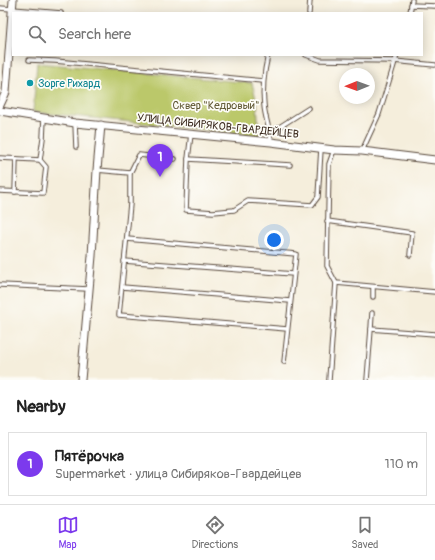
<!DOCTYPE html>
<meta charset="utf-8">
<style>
body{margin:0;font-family:Pangolin,sans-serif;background:#f6f6f6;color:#222}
.compass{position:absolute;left:339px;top:68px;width:36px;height:36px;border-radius:50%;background:#fff;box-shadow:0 2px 10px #0003;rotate:269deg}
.you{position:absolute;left:274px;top:240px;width:14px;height:14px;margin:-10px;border:3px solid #fff;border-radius:50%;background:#1a73e8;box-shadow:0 0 0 6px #1a73e833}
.badge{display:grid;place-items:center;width:26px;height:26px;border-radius:50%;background:#7c3aed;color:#fff;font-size:13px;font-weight:700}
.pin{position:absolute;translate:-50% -33px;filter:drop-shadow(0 1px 2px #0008)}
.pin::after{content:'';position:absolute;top:21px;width:14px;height:12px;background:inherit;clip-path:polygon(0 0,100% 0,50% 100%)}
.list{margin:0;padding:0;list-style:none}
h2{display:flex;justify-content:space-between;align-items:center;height:52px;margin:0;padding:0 16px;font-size:17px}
h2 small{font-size:13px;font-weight:400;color:#767676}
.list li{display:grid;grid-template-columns:26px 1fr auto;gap:12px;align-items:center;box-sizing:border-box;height:64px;margin:0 8px 8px;padding:0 8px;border:1px solid #e0e0e0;border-radius:0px}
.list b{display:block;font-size:15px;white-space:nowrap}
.list p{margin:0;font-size:13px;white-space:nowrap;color:#767676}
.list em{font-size:13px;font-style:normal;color:#767676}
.icon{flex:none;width:22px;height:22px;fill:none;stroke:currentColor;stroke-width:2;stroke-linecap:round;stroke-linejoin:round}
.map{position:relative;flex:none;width:435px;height:380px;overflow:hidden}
.search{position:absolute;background:#fff;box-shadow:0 2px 10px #0003;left:12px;right:12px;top:12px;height:44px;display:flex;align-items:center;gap:10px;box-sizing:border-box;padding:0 14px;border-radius:0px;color:#767676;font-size:15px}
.sheet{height:124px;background:#fff}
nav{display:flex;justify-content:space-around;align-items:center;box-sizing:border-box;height:56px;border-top:1px solid #e0e0e0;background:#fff;font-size:11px;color:#767676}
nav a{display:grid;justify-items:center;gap:2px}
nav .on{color:#7c3aed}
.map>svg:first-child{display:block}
</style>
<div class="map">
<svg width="435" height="380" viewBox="0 0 435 380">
<rect width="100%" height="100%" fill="#fdfcf7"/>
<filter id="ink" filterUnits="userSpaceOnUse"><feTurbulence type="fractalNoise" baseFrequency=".025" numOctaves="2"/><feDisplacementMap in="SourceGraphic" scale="8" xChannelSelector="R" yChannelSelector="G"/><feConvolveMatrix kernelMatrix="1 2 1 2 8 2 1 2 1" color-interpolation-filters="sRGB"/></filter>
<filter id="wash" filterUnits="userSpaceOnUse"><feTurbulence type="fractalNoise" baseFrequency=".012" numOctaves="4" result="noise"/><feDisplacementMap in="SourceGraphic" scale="16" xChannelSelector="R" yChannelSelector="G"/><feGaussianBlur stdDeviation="0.9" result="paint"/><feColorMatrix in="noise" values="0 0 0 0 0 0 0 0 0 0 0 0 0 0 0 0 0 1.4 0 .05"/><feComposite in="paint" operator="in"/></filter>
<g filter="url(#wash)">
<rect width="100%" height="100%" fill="#f5eedc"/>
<polygon fill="#bbc86a" stroke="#7b7944" points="37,63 252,83 257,103 259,135 33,112"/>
</g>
<g filter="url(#ink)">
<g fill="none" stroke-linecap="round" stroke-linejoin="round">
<g stroke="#57473a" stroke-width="5.5">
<g id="service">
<polyline points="411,5 435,6"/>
<polyline points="0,8 61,13"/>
<polyline points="309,13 310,0"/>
<polyline points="410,13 412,0"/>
<path d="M 268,55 C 264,72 262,88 264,105 C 265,118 270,129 271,142"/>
<polyline points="306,55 320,60 394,61 435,65"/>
<polyline points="29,60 55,61 263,81"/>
<polyline points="75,123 76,147"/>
<polyline points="270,133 309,108"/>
<polyline points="191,134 188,159 186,210 213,212 234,210 248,201 312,205 318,197 321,149"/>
<polyline points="334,150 329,164 327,266 336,283 435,292"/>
<polyline points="362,151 379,114 397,55"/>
<polyline points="0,158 40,160 43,138 44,118"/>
<polyline points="188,159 290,165"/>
<polyline points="97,170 130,173 130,204 119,315 287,329"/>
<polyline points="130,173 139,155 175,159"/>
<polyline points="0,191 43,193 46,167 40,160"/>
<polyline points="15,192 16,159"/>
<polyline points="327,221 412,233 410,255"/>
<polyline points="127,239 296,254 284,362"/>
<polyline points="124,261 293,274"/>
<polyline points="0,285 88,289"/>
<polyline points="122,287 290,301"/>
<polyline points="373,297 373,287"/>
<polyline points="372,313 371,329 435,334"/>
<polyline points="329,380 336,283"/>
<polyline points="367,380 371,329"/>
</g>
</g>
<g stroke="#57473a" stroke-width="9">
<g id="minor">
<polyline points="0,105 6,92 13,0"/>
<polyline points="0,111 75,123 271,142 334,150 362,151 435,160"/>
<polyline points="81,380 92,256 97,170 101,125"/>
</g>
</g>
<use href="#service" stroke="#fff" stroke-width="3.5"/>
<use href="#minor" stroke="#fff" stroke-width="7"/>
</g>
</g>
<circle fill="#0f9aa8" stroke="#fdfcf7" stroke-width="1.5" cx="30" cy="83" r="4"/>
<g text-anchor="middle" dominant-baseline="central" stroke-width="3.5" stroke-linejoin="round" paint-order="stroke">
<g font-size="11" fill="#0d838f" stroke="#fdfcf7" text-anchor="start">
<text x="38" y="83">Зорге Рихард</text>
</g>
<g font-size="11" fill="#615935" stroke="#fdfcf7">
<text x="216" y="105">Сквер "Кедровый"</text>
</g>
<g font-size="11" fill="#3b2a1e" stroke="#fdfcf7">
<text transform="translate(218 126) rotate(6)">УЛИЦА СИБИРЯКОВ-ГВАРДЕЙЦЕВ</text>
</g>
</g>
</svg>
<svg class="compass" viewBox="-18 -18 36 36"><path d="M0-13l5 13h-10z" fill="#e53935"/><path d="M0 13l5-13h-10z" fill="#767676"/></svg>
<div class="you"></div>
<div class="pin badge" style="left:160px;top:177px">1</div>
<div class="search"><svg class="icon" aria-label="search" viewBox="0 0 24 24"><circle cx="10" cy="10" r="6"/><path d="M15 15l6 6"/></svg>Search here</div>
</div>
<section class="sheet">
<h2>Nearby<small></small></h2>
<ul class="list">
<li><span class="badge">1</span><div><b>Пятёрочка</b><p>Supermarket · улица Сибиряков-Гвардейцев</p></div><em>110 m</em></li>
</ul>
</section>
<nav>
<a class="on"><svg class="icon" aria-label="map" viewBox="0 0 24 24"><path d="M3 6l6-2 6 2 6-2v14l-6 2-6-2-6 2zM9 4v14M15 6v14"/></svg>Map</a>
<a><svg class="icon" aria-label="directions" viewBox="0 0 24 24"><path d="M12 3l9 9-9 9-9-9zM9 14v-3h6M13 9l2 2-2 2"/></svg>Directions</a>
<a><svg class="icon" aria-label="saved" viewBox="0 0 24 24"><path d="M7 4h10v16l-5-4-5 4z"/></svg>Saved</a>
</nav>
